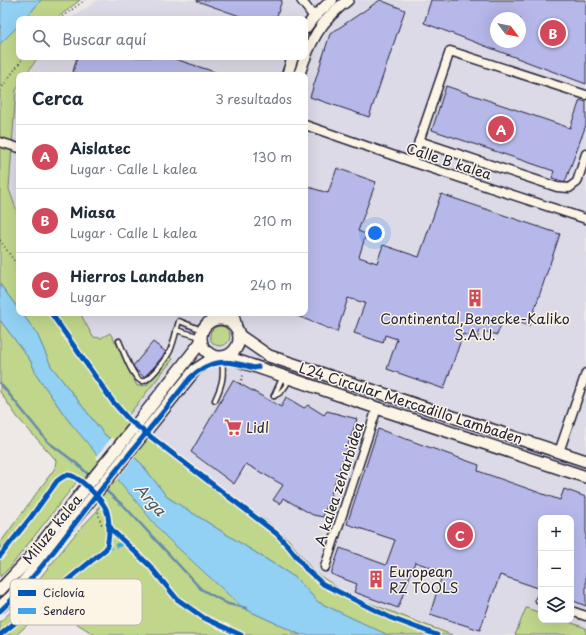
<!DOCTYPE html>
<html lang="es">
<meta charset="utf-8">
<style>
body{margin:0;font-family:"Playpen Sans",sans-serif;background:#f2f2f3;color:#1f2937}
.controls{position:absolute;right:12px;bottom:12px;display:grid;overflow:hidden;border-radius:8px;box-shadow:0 4px 16px #0002}
.controls button{width:36px;height:36px;display:grid;place-items:center;padding:0;border:0;border-bottom:1px solid #e0e1e3;background:#fff;color:#1f2937;font:20px sans-serif}
.compass{position:absolute;left:490px;top:12px;width:36px;height:36px;border-radius:50%;background:#fff;box-shadow:0 4px 16px #0002;rotate:122deg}
.you{position:absolute;left:375px;top:233px;width:14px;height:14px;margin:-10px;border:3px solid #fff;border-radius:50%;background:#1a73e8;box-shadow:0 0 0 6px #1a73e833}
.badge{display:grid;place-items:center;width:26px;height:26px;border-radius:50%;background:#d1495b;color:#fff;font-size:13px;font-weight:700}
.pin{position:absolute;translate:-50% -50%;border:2px solid #fff;box-shadow:0 1px 4px #0006}
.list{margin:0;padding:0;list-style:none}
h2{display:flex;justify-content:space-between;align-items:center;height:52px;margin:0;padding:0 16px;font-size:17px}
h2 small{font-size:13px;font-weight:400;color:#747a83}
.list li{display:grid;grid-template-columns:26px 1fr auto;gap:12px;align-items:center;box-sizing:border-box;height:64px;padding:0 16px;border-top:1px solid #e0e1e3}
.list b{display:block;font-size:15px;white-space:nowrap}
.list p{margin:0;font-size:13px;white-space:nowrap;color:#747a83}
.list em{font-size:13px;font-style:normal;color:#747a83}
.icon{flex:none;width:22px;height:22px;fill:none;stroke:currentColor;stroke-width:2;stroke-linecap:round;stroke-linejoin:round}
.map{position:relative;flex:none;width:586px;height:635px;overflow:hidden}
.search{position:absolute;background:#fff;box-shadow:0 4px 16px #0002;left:16px;top:16px;width:292px;height:44px;display:flex;align-items:center;gap:10px;box-sizing:border-box;padding:0 14px;border-radius:8px;color:#747a83;font-size:15px}
.panel{position:absolute;background:#fff;box-shadow:0 4px 16px #0002;left:16px;top:72px;width:292px;height:244px;border-radius:8px}
.map>svg:first-child{display:block}
</style>
<div class="map">
<svg width="586" height="635" viewBox="0 0 586 635">
<rect width="100%" height="100%" fill="#eee9e6"/>
<filter id="ink" filterUnits="userSpaceOnUse"><feTurbulence type="fractalNoise" baseFrequency=".025" numOctaves="2"/><feDisplacementMap in="SourceGraphic" scale="8" xChannelSelector="R" yChannelSelector="G"/><feConvolveMatrix kernelMatrix="1 2 1 2 8 2 1 2 1" color-interpolation-filters="sRGB"/></filter>
<g filter="url(#ink)">
<g fill="#dddae7" fill-rule="evenodd">
<path d="M 98,0 L 586,0 L 586,628 L 563,620 L 571,620 L 571,518 L 541,518 L 541,613 L 526,608 L 515,635 L 445,635 L 351,596 L 314,572 L 289,540 L 268,522 L 218,489 L 127,417 L 109,333 L 101,338 L 93,337 L 80,313 L 305,313 L 305,75 L 26,75 L 38,57 L 305,57 L 305,19 L 69,19 ZM 496,18 L 520,18 L 520,42 L 496,42 Z"/>
<polygon points="19,86 19,217 9,189 16,90"/>
</g>
<g fill="#c0d68b" stroke="#717c63">
<polygon points="41,0 80,0 56,19 25,19"/>
<polygon points="19,25 19,57 38,57 26,75 19,75 19,86 16,90 9,189 19,217 19,310 0,284 0,44"/>
<polygon points="22,313 80,313 93,337 101,338 110,333 117,345 137,386 147,385 170,356 173,359 127,417 129,420 190,467 268,522 289,540 314,572 351,596 452,635 388,635 379,631 318,602 296,578 167,497 140,462 104,434 51,366 37,334"/>
<polygon points="0,320 30,360 38,377 68,420 243,608 301,635 95,635 52,608 81,581 70,587 16,635 0,635 0,622 18,605 77,532 98,510 100,501 79,479 11,566 0,577 0,555 31,517 49,492 0,553 0,543 55,468 56,460 18,418 0,392"/>
<circle cx="220" cy="336" r="10"/>
<polygon points="526,608 541,613 541,620 563,620 586,628 586,635 515,635"/>
</g>
<g fill="#92d1f3" stroke="#658ba9">
<polygon points="1,0 41,0 25,19 19,19 19,25 0,44"/>
<polygon points="0,284 19,310 19,313 22,313 37,334 51,366 104,434 140,462 167,497 296,578 318,602 388,635 301,635 243,608 165,536 68,420 38,377 30,360 0,320"/>
</g>
<polygon fill="#eee9e6" points="112,437 136,456 116,481 96,457"/>
<g fill="none" stroke-linecap="round" stroke-linejoin="round">
<g stroke="#658ba9" stroke-width="2.5">
<polyline points="0,383 48,442 76,463 90,476"/>
<polyline points="104,489 126,508 201,589 228,604 246,608"/>
</g>
</g>
<g fill="#b6b8ea" stroke="#22223b" fill-rule="evenodd">
<polygon points="197,0 282,0 276,19 248,19 197,1"/>
<polygon points="380,0 405,10 369,117 310,97 330,34"/>
<path d="M 431,0 L 586,0 L 586,84 L 424,23 ZM 496,18 L 520,18 L 520,42 L 496,42 Z"/>
<polygon points="77,57 169,57 221,74 220,75 82,75 73,72"/>
<polygon points="446,86 570,128 580,100 586,102 586,125 565,182 552,178 554,171 432,130"/>
<polygon points="337,168 376,182 358,231 366,234 359,257 377,263 383,245 419,257 441,194 560,234 529,326 504,317 497,335 480,330 477,339 463,334 444,389 387,369 397,339 385,335 383,343 354,333 365,303 348,298 337,332 290,313 305,313 305,186 328,193"/>
<polygon points="153,342 166,352 154,367 144,377 137,371 133,366"/>
<polygon points="233,380 281,407 286,397 304,408 308,405 324,415 327,411 357,419 323,517 313,515 283,498 280,504 273,500 283,485 246,464 234,484 191,452"/>
<polygon points="378,429 479,465 478,471 560,500 564,489 586,497 586,606 571,600 571,518 541,518 541,589 500,575 480,630 430,614 443,572 415,562 398,608 354,592 357,584 331,574 340,548 386,565 395,540 347,524"/>
</g>
<g fill="none" stroke-linecap="round" stroke-linejoin="round">
<g stroke="#22223b" stroke-width="7">
<g id="service">
<polyline points="176,330 201,337"/>
<path d="M 119,341 C 123,350 132,377 141,381 C 148,384 167,357 170,351 C 174,342 176,331 179,321 L 202,330"/>
<path d="M 274,396 C 282,393 286,387 289,379"/>
<polyline points="274,396 283,376"/>
<path d="M 215,400 C 223,383 224,376 222,357"/>
</g>
</g>
<g stroke="#22223b" stroke-width="11">
<g id="minor">
<polyline points="301,0 314,17"/>
<polyline points="305,125 412,162 586,219"/>
<polyline points="419,141 557,187 569,188 577,182 586,154"/>
<polyline points="0,142 19,148"/>
<polyline points="412,162 450,51 586,95"/>
<polyline points="559,452 586,373"/>
<polyline points="325,567 377,408"/>
<polyline points="540,600 541,601"/>
<polyline points="571,611 586,616"/>
</g>
</g>
<g stroke="#22223b" stroke-width="13">
<g id="tertiary">
<polyline points="305,29 314,17 332,0"/>
<polyline points="287,75 293,57"/>
<path d="M 299,75 C 310,41 320,21 348,0"/>
<polyline points="233,313 236,325"/>
<polyline points="211,320 212,313"/>
</g>
</g>
<g stroke="#22223b" stroke-width="14">
<g id="secondary">
<circle cx="220" cy="338" r="19"/>
<polyline points="240,336 269,356 586,461"/>
<polyline points="227,357 377,408 586,477"/>
<polyline points="136,425 201,342"/>
<polyline points="145,432 195,370 215,357"/>
<polyline points="0,590 30,558 83,491"/>
<polyline points="0,607 12,596 93,497"/>
</g>
</g>
<g stroke="#22223b" stroke-width="1.5" stroke-dasharray="1 3" stroke-linecap="butt">
<polyline points="59,19 85,0"/>
<polyline points="0,90 24,57"/>
<polyline points="0,240 19,268"/>
<polyline points="51,313 113,402 128,419"/>
<polyline points="240,384 244,373"/>
<polyline points="152,438 277,534 289,547 306,569 323,584 391,618 437,635"/>
<path d="M 97,508 L 101,523 L 102,525 L 106,525 L 108,524 C 109,516 106,509 101,502"/>
<polyline points="0,556 31,517 57,481 68,475 79,479"/>
</g>
<use href="#service" stroke="#fcf5e5" stroke-width="4"/>
<use href="#minor" stroke="#fcf5e5" stroke-width="8"/>
<use href="#tertiary" stroke="#fcf5e5" stroke-width="10"/>
<use href="#secondary" stroke="#fcf5e5" stroke-width="11"/>
<g stroke="#22223b" stroke-width="14" stroke-linecap="butt">
<g id="secondary-bridge">
<polyline points="83,491 136,425"/>
<polyline points="93,497 145,432"/>
</g>
</g>
<use href="#secondary-bridge" stroke="#fcf5e5" stroke-width="11"/>
<polyline stroke="#3ea2ec" stroke-width="4" stroke-dasharray="8 4" stroke-linecap="butt" points="104,550 118,545 126,543"/>
<g stroke="#fcf5e5" stroke-width="8">
<g id="cycleway">
<polyline points="51,313 113,402 129,420 277,534 289,547 306,569 323,584 391,618 437,635"/>
<polyline points="108,524 113,531 150,566 177,599 204,618 241,635"/>
<path d="M 0,556 L 31,517 L 57,481 C 60,479 63,476 67,475 C 78,474 102,500 106,509 C 110,519 110,538 106,549 L 0,635"/>
<path d="M 0,611 C 35,579 63,539 92,501 C 124,460 158,419 190,378 C 211,358 228,360 254,368 L 258,367"/>
</g>
</g>
<use href="#cycleway" stroke="#0057b8" stroke-width="5"/>
</g>
</g>
<defs>
<g id="building-bare" transform="scale(1.38)"><path d="M-4-6H4V6H1V3H-1V6H-4ZM-2.5-4.3h1.7v1.8h-1.7ZM.8-4.3h1.7v1.8H.8ZM-2.5-1h1.7V.8h-1.7ZM.8-1h1.7V.8H.8Z" fill="#d1495b" stroke="#fcf5e5" stroke-width="2.5" paint-order="stroke"/></g>
<g id="supermarket-bare" transform="scale(1.38)"><path d="M-6-5.5h2.5l.6 2H6L4.5 2H-2.5L-4.4-4H-6ZM-1.5 3.2a1.3 1.3 0 1 0 .1 0ZM3 3.2a1.3 1.3 0 1 0 .1 0Z" fill="#d1495b" stroke="#fcf5e5" stroke-width="2.5" paint-order="stroke"/></g>
</defs>
<g fill-rule="evenodd">
<use href="#building-bare" x="475" y="298"/>
<use href="#supermarket-bare" x="233" y="427"/>
<use href="#building-bare" x="376" y="579"/>
</g>
<g text-anchor="middle" dominant-baseline="central" stroke-width="3" stroke-linejoin="round" paint-order="stroke">
<g font-size="14" fill="#22223b" stroke="#fcf5e5">
<text transform="translate(449 161) rotate(18)">Calle B kalea</text>
<text transform="translate(411 403) rotate(18)">L24 Circular Mercadillo Lambaden</text>
<text transform="translate(339 484) rotate(-72)">A kalea zeharbidea</text>
<text transform="translate(52 529) rotate(-51)">Miluze kalea</text>
</g>
<g font-size="14" fill="#22223b" stroke="#fcf5e5" text-anchor="start">
<text x="475" y="318" text-anchor="middle">Continental,Benecke-Kaliko<tspan x="475" dy="16">S.A.U.</tspan></text>
<text x="246" y="427">Lidl</text>
<text x="389" y="571">European<tspan x="389" dy="16">RZ TOOLS</tspan></text>
</g>
<g font-size="15" font-style="italic" fill="#445772" stroke="#fcf5e5">
<text transform="translate(151 499) rotate(48)">Arga</text>
</g>
</g>
<rect x="10" y="579" width="132" height="46" rx="6" fill="#fcf5e5" stroke="#bbb6b2" stroke-width="1"/>
<rect x="18" y="590" width="18" height="6" fill="#0057b8"/>
<rect x="18" y="608" width="18" height="6" fill="#3ea2ec"/>
<g font-size="11" fill="#22223b">
<text x="43" y="597">Ciclovía</text>
<text x="43" y="615">Sendero</text>
</g>
</svg>
<div class="controls">
<button>+</button>
<button>−</button>
<button><svg class="icon" aria-label="layers" viewBox="0 0 24 24"><path d="M12 4l9 5-9 5-9-5zM3 14l9 5 9-5"/></svg></button>
</div>
<svg class="compass" viewBox="-18 -18 36 36"><path d="M0-13l5 13h-10z" fill="#e53935"/><path d="M0 13l5-13h-10z" fill="#747a83"/></svg>
<div class="you"></div>
<div class="pin badge" style="left:501px;top:129px">A</div>
<div class="pin badge" style="left:553px;top:33px">B</div>
<div class="pin badge" style="left:460px;top:535px">C</div>
<div class="search"><svg class="icon" aria-label="search" viewBox="0 0 24 24"><circle cx="10" cy="10" r="6"/><path d="M15 15l6 6"/></svg>Buscar aquí</div>
<section class="panel">
<h2>Cerca<small>3 resultados</small></h2>
<ul class="list">
<li><span class="badge">A</span><div><b>Aislatec</b><p>Lugar · Calle L kalea</p></div><em>130 m</em></li>
<li><span class="badge">B</span><div><b>Miasa</b><p>Lugar · Calle L kalea</p></div><em>210 m</em></li>
<li><span class="badge">C</span><div><b>Hierros Landaben</b><p>Lugar</p></div><em>240 m</em></li>
</ul>
</section>
</div>
